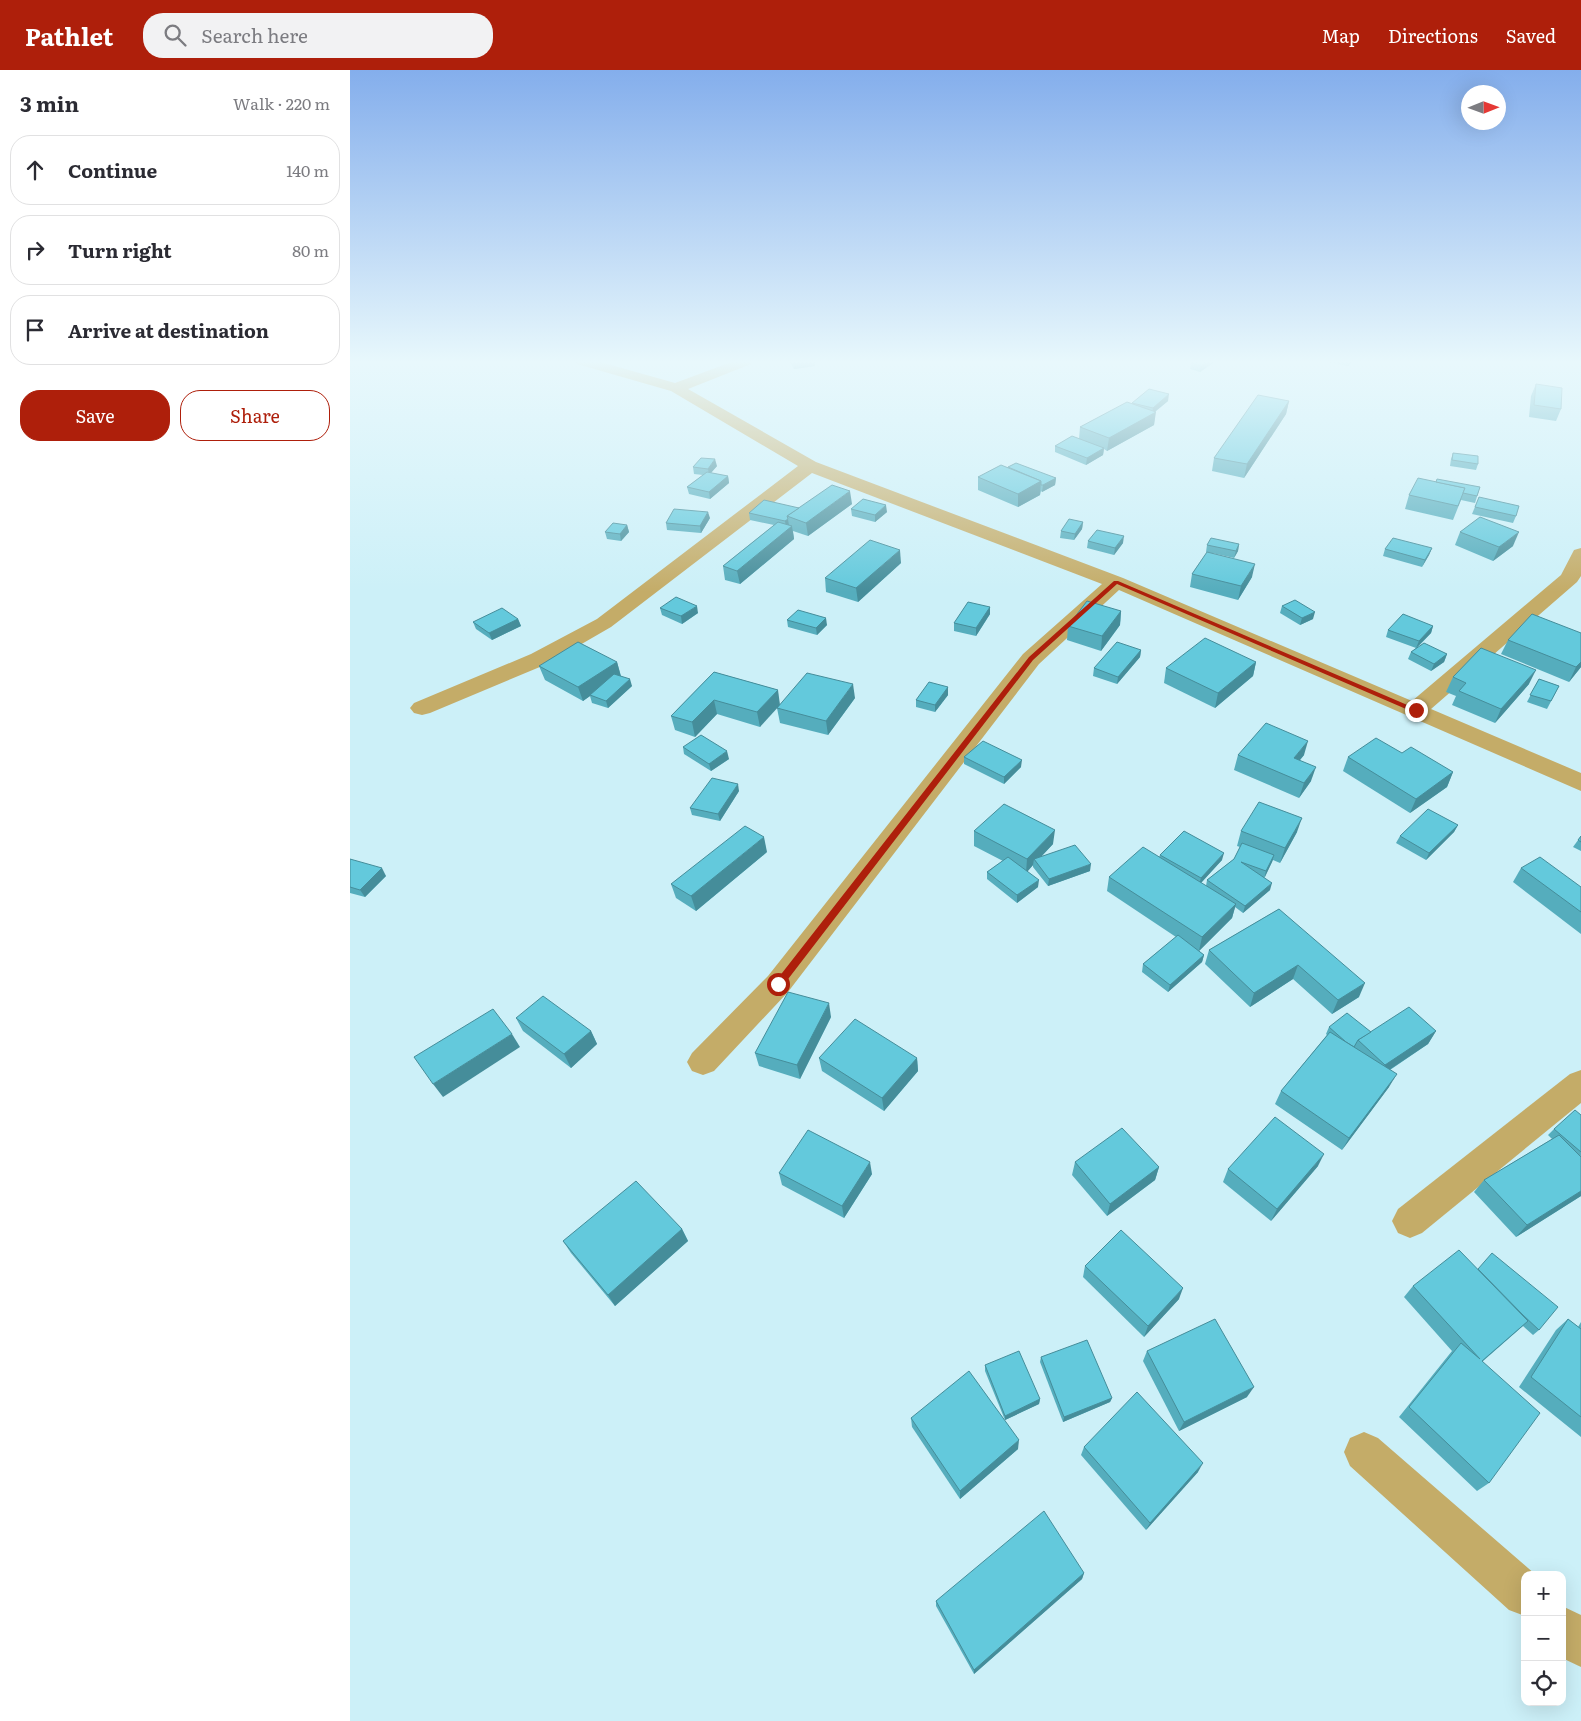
<!DOCTYPE html>
<meta charset="utf-8">
<style>
body{margin:0;font-family:Literata,serif;background:#f2f2f3;color:#2b2b33}
.controls{position:absolute;right:15px;bottom:15px;display:grid;overflow:hidden;border-radius:10px;box-shadow:0 5px 20px #0002}
.controls button{width:45px;height:45px;display:grid;place-items:center;padding:0;border:0;border-bottom:1px solid #e1e1e2;background:#fff;color:#2b2b33;font:25px sans-serif}
.compass{position:absolute;left:1111px;top:15px;width:45px;height:45px;border-radius:50%;background:#fff;box-shadow:0 5px 20px #0002;rotate:89deg}
.stop{position:absolute;width:15px;height:15px;margin:-11px;border:4px solid #ae1f0b;border-radius:50%;background:#fff}
.stop.end{background:#ae1f0b;border-color:#fff;box-shadow:0 1px 5px #0008}
.list{margin:0;padding:0;list-style:none}
h2{display:flex;justify-content:space-between;align-items:center;height:65px;margin:0;padding:0 20px;font-size:21px}
h2 small{font-size:16px;font-weight:400;color:#7c7c81}
.list li{display:grid;grid-template-columns:32px 1fr auto;gap:15px;align-items:center;box-sizing:border-box;height:70px;margin:0 10px 10px;padding:0 10px;border:1px solid #e1e1e2;border-radius:20px}
.list b{display:block;font-size:19px;white-space:nowrap}
.list em{font-size:16px;font-style:normal;color:#7c7c81}
.actions{display:flex;gap:10px;padding:15px 20px}
.actions a{flex:1;padding:11px 0;border:1px solid #ae1f0b;border-radius:20px;text-align:center;font-size:18px;color:#ae1f0b}
.actions .main{background:#ae1f0b;color:#fff}
.icon{flex:none;width:28px;height:28px;fill:none;stroke:currentColor;stroke-width:2;stroke-linecap:round;stroke-linejoin:round}
.map{position:relative;flex:none;width:1231px;height:1651px;overflow:hidden}
header{display:flex;align-items:center;gap:30px;box-sizing:border-box;height:70px;padding:0 25px;background:#ae1f0b;color:#fff}
header strong{font-size:24px}
nav{display:flex;gap:28px;margin-inline-start:auto;font-size:18px}
.search{width:350px;height:45px;background:#f2f2f3;display:flex;align-items:center;gap:12px;box-sizing:border-box;padding:0 18px;border-radius:20px;color:#7c7c81;font-size:19px}
main{display:flex}
aside{flex:1;background:#fff}
.map>svg:first-child{display:block}
</style>
<header>
<strong>Pathlet</strong>
<div class="search"><svg class="icon" aria-label="search" viewBox="0 0 24 24"><circle cx="10" cy="10" r="6"/><path d="M15 15l6 6"/></svg>Search here</div>
<nav><a>Map</a><a>Directions</a><a>Saved</a></nav>
</header>
<main>
<aside>
<h2>3 min<small>Walk · 220 m</small></h2>
<ul class="list">
<li><svg class="icon" aria-label="ahead" viewBox="0 0 24 24"><path d="M12 20V5M6 11l6-6 6 6"/></svg><div><b>Continue</b></div><em>140 m</em></li>
<li><svg class="icon" aria-label="right" viewBox="0 0 24 24"><path d="M7 20v-9h11M14 6l5 5-5 5"/></svg><div><b>Turn right</b></div><em>80 m</em></li>
<li><svg class="icon" aria-label="arrive" viewBox="0 0 24 24"><path d="M6 21V4h12l-3 4 3 4H6"/></svg><div><b>Arrive at destination</b></div></li>
</ul>
<div class="actions"><a class="main">Save</a><a>Share</a></div>
</aside>
<div class="map">
<svg width="1231" height="1651" viewBox="0 0 1231 1651">
<rect width="100%" height="100%" fill="#ccf0f8"/>
<g fill="none" stroke-linecap="round" stroke-linejoin="round">
<g fill="#c4ac68" fill-rule="evenodd">
<polygon points="225,291 247,291 325,313 384,291 403,291 401,294 338,319 466,392 773,508 1062,631 1211,505 1224,480 1231,478 1231,506 1227,512 1081,639 1231,703 1231,721 769,520 689,594 438,922 364,1001 353,1005 342,1001 337,992 342,983 418,906 673,584 752,514 462,403 261,557 197,594 80,643 72,645 64,643 60,638 64,633 181,584 247,549 448,396 321,321 227,294"/>
<polygon points="1231,1000 1231,1033 1072,1163 1060,1168 1048,1163 1042,1151 1048,1139 1220,1004"/>
<polygon points="1014,1362 1028,1368 1186,1505 1175,1505 1175,1546 1159,1540 1000,1396 994,1382 1000,1368"/>
<polygon points="1212,1536 1231,1545 1231,1597 1212,1588"/>
</g>
</g>
<g fill="#55adbd">
<polygon points="439,291 464,291 465,296 444,299"/>
<polygon points="971,291 1003,291 998,296"/>
<polygon points="841,293 863,293 850,302 840,299"/>
<polygon points="1186,314 1211,339 1206,351 1179,347 1181,326"/>
<polygon points="818,331 805,342 804,355 757,381 754,379 753,385 736,395 705,382 705,376 729,369 730,357 782,334 782,333"/>
<polygon points="939,331 936,344 894,408 862,401 864,388"/>
<polygon points="1103,383 1128,394 1126,400 1100,396 1101,389"/>
<polygon points="367,396 361,403 378,406 379,413 360,429 339,424 337,417 353,405 344,404 343,397"/>
<polygon points="658,397 706,408 705,415 692,422 691,421 690,425 668,437 628,420 628,407"/>
<polygon points="1086,412 1130,417 1125,433 1111,430 1103,450 1055,439 1059,425"/>
<polygon points="1129,427 1166,446 1163,453 1122,444"/>
<polygon points="502,434 458,466 443,461 444,469 390,514 375,510 373,496 424,455 400,450 399,443 449,438"/>
<polygon points="501,439 537,442 525,452 502,446"/>
<polygon points="360,448 351,463 317,460 316,453"/>
<polygon points="733,452 732,459 724,470 710,468 711,461"/>
<polygon points="277,455 279,462 271,471 257,469 255,462"/>
<polygon points="1110,462 1163,476 1143,491 1105,475"/>
<polygon points="738,471 773,473 764,485 737,478"/>
<polygon points="889,474 888,481 884,488 862,483 902,507 888,530 840,517 842,504 857,482 856,482 857,475"/>
<polygon points="1082,478 1079,485 1072,497 1033,486 1035,479"/>
<polygon points="551,493 508,532 476,522 475,508"/>
<polygon points="932,536 963,549 950,555 930,543"/>
<polygon points="640,537 640,544 626,566 604,561 604,553"/>
<polygon points="310,538 348,543 332,554 312,545"/>
<polygon points="771,541 770,555 751,581 717,570 718,556"/>
<polygon points="168,549 171,556 142,570 126,559 123,552"/>
<polygon points="437,550 477,555 467,565 438,557"/>
<polygon points="1083,556 1081,563 1067,578 1097,584 1094,592 1081,601 1058,589 1061,582 1066,578 1036,567 1038,560"/>
<polygon points="1231,563 1231,597 1219,612 1151,584 1158,570"/>
<polygon points="791,580 790,587 767,614 743,606 744,598"/>
<polygon points="267,592 271,606 282,616 258,638 242,633 240,626 233,631 195,610 189,596"/>
<polygon points="906,592 903,606 865,638 814,613 816,598"/>
<polygon points="364,602 428,620 410,657 367,644 345,667 325,660 321,646"/>
<polygon points="1103,607 1179,614 1145,653 1102,635 1106,626 1096,622"/>
<polygon points="1189,609 1209,616 1197,639 1177,632"/>
<polygon points="598,617 598,625 585,642 566,637 566,630"/>
<polygon points="505,628 478,665 430,653 427,638"/>
<polygon points="333,677 379,689 361,701 334,684"/>
<polygon points="1052,683 1103,702 1097,717 1060,743 993,701 998,687"/>
<polygon points="888,685 954,685 950,690 961,711 949,728 884,700"/>
<polygon points="614,687 671,697 654,714 614,694"/>
<polygon points="389,721 370,751 342,745 340,738"/>
<polygon points="1108,755 1104,762 1076,790 1046,773 1050,766"/>
<polygon points="624,761 703,774 691,787 740,801 698,816 683,797 683,795 677,802 688,817 667,833 637,809 637,802 653,791 624,776"/>
<polygon points="891,761 947,762 930,793 923,790 914,808 920,820 893,843 885,837 882,848 849,881 854,885 852,892 818,922 792,902 793,894 826,867 757,821 759,807 809,787 810,785 872,790 851,813 856,816 857,810 884,789 890,777 887,776"/>
<polygon points="1231,766 1231,781 1223,777"/>
<polygon points="417,782 346,841 326,828 321,814"/>
<polygon points="0,789 36,806 15,827 0,823"/>
<polygon points="1171,798 1231,817 1231,864 1163,812"/>
<polygon points="929,839 1009,927 982,944 943,909 900,937 855,894 859,880"/>
<polygon points="481,947 450,1009 409,996 405,983"/>
<polygon points="166,948 241,961 247,974 221,998 173,961"/>
<polygon points="979,957 1021,962 1086,961 1078,974 1040,1000 1039,1017 992,1080 925,1034 931,1021 977,965 976,964"/>
<polygon points="469,988 567,988 568,1001 534,1041 472,1001"/>
<polygon points="1231,1045 1231,1126 1166,1167 1124,1122 1134,1110 1202,1069 1198,1065 1204,1059"/>
<polygon points="725,1092 809,1097 805,1110 757,1146 722,1105"/>
<polygon points="968,1096 921,1151 873,1112 878,1099"/>
<polygon points="429,1103 522,1104 494,1148 432,1115"/>
<polygon points="332,1159 338,1171 265,1236 221,1183 213,1171"/>
<polygon points="735,1196 829,1229 794,1267 733,1207"/>
<polygon points="1128,1199 1189,1260 1183,1265 1173,1256 1132,1292 1139,1413 1127,1421 1049,1347 1102,1281 1054,1227 1063,1216"/>
<polygon points="1218,1249 1228,1257 1231,1252 1231,1367 1169,1317 1206,1260"/>
<polygon points="797,1281 897,1327 829,1361 793,1291"/>
<polygon points="691,1287 762,1328 760,1332 713,1352 690,1292"/>
<polygon points="635,1295 690,1329 689,1334 655,1350 635,1301"/>
<polygon points="561,1348 668,1379 610,1429 562,1357"/>
<polygon points="734,1377 848,1402 796,1460 731,1385"/>
<polygon points="734,1503 732,1509 624,1604 586,1536 586,1531"/>
</g>
<g fill="#458d9a">
<polygon points="461,291 464,291 465,296 444,299 443,293"/>
<polygon points="859,291 864,291 863,293 850,302 851,296"/>
<polygon points="999,291 1003,291 998,296"/>
<polygon points="819,324 818,331 803,343 806,342 804,355 757,381 759,368 802,344 803,338"/>
<polygon points="939,331 936,344 894,408 897,394"/>
<polygon points="754,378 753,385 736,395 737,388"/>
<polygon points="365,389 367,396 359,405 358,399"/>
<polygon points="378,406 379,413 360,429 359,422"/>
<polygon points="706,408 705,415 692,422 693,415"/>
<polygon points="691,411 690,425 668,437 668,424"/>
<polygon points="500,421 502,434 458,466 456,453"/>
<polygon points="536,435 537,442 525,452 525,445"/>
<polygon points="358,442 360,448 351,463 350,456"/>
<polygon points="438,449 439,456 436,458 435,451"/>
<polygon points="733,452 732,459 724,470 725,464"/>
<polygon points="277,455 279,462 271,471 270,464"/>
<polygon points="442,456 444,469 390,514 387,501"/>
<polygon points="1169,462 1163,476 1143,491 1149,477"/>
<polygon points="774,466 773,473 764,485 765,478"/>
<polygon points="889,474 888,481 884,488 886,481"/>
<polygon points="1082,478 1079,485 1072,497 1075,490"/>
<polygon points="550,480 551,493 508,532 506,518"/>
<polygon points="905,494 902,507 888,530 891,516"/>
<polygon points="347,536 348,543 332,554 331,546"/>
<polygon points="640,537 640,544 626,566 626,558"/>
<polygon points="771,541 770,555 751,581 752,566"/>
<polygon points="965,542 963,549 950,555 952,548"/>
<polygon points="476,548 477,555 467,565 466,558"/>
<polygon points="168,549 171,556 142,570 139,563"/>
<polygon points="1083,556 1081,563 1066,578 1069,571"/>
<polygon points="791,580 790,587 767,614 768,607"/>
<polygon points="1097,584 1094,592 1081,601 1084,594"/>
<polygon points="267,592 271,607 240,625 240,626 233,631 228,617"/>
<polygon points="906,592 903,606 865,638 868,623"/>
<polygon points="1231,592 1231,597 1219,612 1226,597"/>
<polygon points="1186,600 1179,614 1145,653 1151,639"/>
<polygon points="280,609 282,616 258,638 256,631"/>
<polygon points="503,614 505,628 478,665 476,651"/>
<polygon points="598,617 598,625 585,642 585,635"/>
<polygon points="428,620 430,635 410,657 407,642"/>
<polygon points="364,630 367,644 345,667 342,652"/>
<polygon points="958,671 954,685 940,702 944,688"/>
<polygon points="377,681 379,689 361,701 359,694"/>
<polygon points="672,690 671,697 654,714 654,707"/>
<polygon points="966,697 961,711 949,728 954,713"/>
<polygon points="1103,702 1097,717 1060,743 1066,729"/>
<polygon points="388,714 389,721 370,751 368,744"/>
<polygon points="952,748 947,762 930,793 935,778"/>
<polygon points="1108,755 1104,762 1076,790 1079,783"/>
<polygon points="705,760 703,774 686,792 684,789 683,795 676,803 677,789"/>
<polygon points="414,767 417,782 346,841 341,826"/>
<polygon points="874,783 872,790 849,815 851,808"/>
<polygon points="924,785 922,792 914,809 916,801"/>
<polygon points="741,794 740,801 698,816 699,809"/>
<polygon points="32,798 36,806 15,827 10,820"/>
<polygon points="689,810 688,817 667,833 667,825"/>
<polygon points="922,813 920,820 893,843 895,836"/>
<polygon points="886,834 882,848 849,881 852,867"/>
<polygon points="854,885 852,892 818,922 820,915"/>
<polygon points="948,895 943,909 900,937 904,923"/>
<polygon points="1015,913 1009,927 982,944 988,930"/>
<polygon points="479,933 481,947 450,1009 447,995"/>
<polygon points="241,961 247,974 221,998 214,984"/>
<polygon points="1086,961 1078,974 1027,1008 1035,995"/>
<polygon points="162,964 170,977 93,1027 83,1014"/>
<polygon points="567,988 568,1001 534,1041 532,1028"/>
<polygon points="1047,1004 1039,1017 992,1080 999,1068"/>
<polygon points="974,1084 968,1096 921,1151 927,1139"/>
<polygon points="520,1092 522,1104 494,1148 492,1136"/>
<polygon points="809,1097 805,1110 757,1146 760,1134"/>
<polygon points="1231,1121 1231,1126 1166,1167 1177,1155"/>
<polygon points="332,1159 338,1171 265,1236 258,1225"/>
<polygon points="833,1218 829,1229 794,1267 798,1256"/>
<polygon points="904,1317 897,1327 829,1361 834,1352"/>
<polygon points="762,1328 760,1332 713,1352 714,1347"/>
<polygon points="690,1329 689,1334 655,1350 655,1346"/>
<polygon points="669,1370 668,1379 610,1429 610,1421"/>
<polygon points="853,1393 848,1402 796,1460 800,1453"/>
<polygon points="734,1503 732,1509 624,1604 624,1600"/>
</g>
<g fill="#63c9dc" stroke="#458d9a">
<polygon points="442,291 461,291 443,293"/>
<polygon points="845,291 859,291 851,296 841,293"/>
<polygon points="1186,314 1212,318 1211,339 1184,335"/>
<polygon points="799,319 819,324 803,338 782,333"/>
<polygon points="908,325 939,331 897,394 864,388"/>
<polygon points="777,332 806,342 759,368 730,357"/>
<polygon points="722,366 754,378 737,388 705,376"/>
<polygon points="1103,383 1128,386 1128,394 1102,390"/>
<polygon points="351,388 365,389 358,399 343,397"/>
<polygon points="666,393 706,408 693,415 691,415 691,411 658,397"/>
<polygon points="651,395 691,411 668,424 628,407"/>
<polygon points="357,402 378,406 359,422 337,417"/>
<polygon points="1068,408 1115,418 1108,436 1059,425"/>
<polygon points="1087,409 1130,417 1127,426 1113,423 1115,418 1086,412"/>
<polygon points="482,415 500,421 456,453 437,446"/>
<polygon points="1129,427 1169,436 1166,446 1125,437"/>
<polygon points="513,429 536,435 525,445 501,439"/>
<polygon points="414,430 449,438 437,446 438,449 435,451 399,443"/>
<polygon points="324,439 358,442 350,456 316,453"/>
<polygon points="1130,447 1169,462 1149,477 1110,462"/>
<polygon points="719,449 733,452 725,464 711,461"/>
<polygon points="428,452 442,456 387,501 373,496"/>
<polygon points="263,453 277,455 270,464 255,462"/>
<polygon points="747,460 774,466 765,478 738,471"/>
<polygon points="861,468 889,474 886,481 857,475"/>
<polygon points="1043,468 1082,478 1075,490 1035,479"/>
<polygon points="520,470 550,480 506,518 475,508"/>
<polygon points="857,482 905,494 891,516 842,504"/>
<polygon points="326,527 347,536 331,546 310,538"/>
<polygon points="945,530 965,542 952,548 932,536"/>
<polygon points="737,531 771,541 752,566 718,556"/>
<polygon points="618,532 640,537 626,558 604,553"/>
<polygon points="152,538 168,549 139,563 123,552"/>
<polygon points="448,540 476,548 466,558 437,550"/>
<polygon points="1053,544 1083,556 1069,571 1038,560"/>
<polygon points="1182,544 1231,563 1231,592 1226,597 1158,570"/>
<polygon points="855,568 906,592 868,623 816,598"/>
<polygon points="228,572 267,592 228,617 189,596"/>
<polygon points="767,572 791,580 768,607 744,598"/>
<polygon points="1074,573 1097,584 1084,594 1061,582"/>
<polygon points="1131,578 1186,600 1151,639 1109,621 1116,613 1103,607"/>
<polygon points="364,602 428,620 407,642 364,630 342,652 321,646"/>
<polygon points="457,603 503,614 476,651 427,638"/>
<polygon points="264,604 280,609 256,631 240,625"/>
<polygon points="1189,609 1209,616 1201,631 1180,625"/>
<polygon points="579,612 598,617 585,635 566,630"/>
<polygon points="916,653 958,671 944,688 966,697 954,713 888,685"/>
<polygon points="351,665 377,681 359,694 333,677"/>
<polygon points="1026,668 1052,683 1061,677 1103,702 1066,729 998,687"/>
<polygon points="633,671 672,690 654,707 614,687"/>
<polygon points="362,708 388,714 368,744 340,738"/>
<polygon points="909,732 952,748 935,778 891,761"/>
<polygon points="654,734 705,760 677,789 624,761"/>
<polygon points="1078,739 1108,755 1079,783 1050,766"/>
<polygon points="395,756 414,767 341,826 321,814"/>
<polygon points="834,761 874,783 851,808 810,785"/>
<polygon points="1231,766 1231,772 1228,770"/>
<polygon points="892,773 924,785 916,801 891,792 922,813 895,836 857,810 884,789"/>
<polygon points="725,775 741,794 699,809 684,789"/>
<polygon points="793,777 886,834 852,867 759,807"/>
<polygon points="658,787 689,810 667,825 637,802"/>
<polygon points="1190,787 1231,817 1231,842 1171,798"/>
<polygon points="0,789 32,798 10,820 0,817"/>
<polygon points="929,839 1015,913 988,930 948,895 904,923 859,880"/>
<polygon points="828,865 854,885 820,915 793,894"/>
<polygon points="438,922 479,933 447,995 405,983"/>
<polygon points="193,926 241,961 214,984 166,948"/>
<polygon points="1059,937 1086,961 1035,995 1008,970"/>
<polygon points="143,939 162,964 83,1014 64,987"/>
<polygon points="997,943 1021,962 1008,970 1004,977 996,972 979,957"/>
<polygon points="505,949 567,988 532,1028 469,988"/>
<polygon points="980,962 1047,1004 999,1068 931,1021"/>
<polygon points="1225,1040 1231,1045 1231,1082 1204,1059"/>
<polygon points="925,1047 974,1084 927,1139 878,1099"/>
<polygon points="772,1058 809,1097 760,1134 725,1092"/>
<polygon points="458,1060 520,1092 492,1136 429,1103"/>
<polygon points="1209,1065 1231,1087 1231,1121 1177,1155 1134,1110"/>
<polygon points="286,1111 332,1159 258,1225 213,1171"/>
<polygon points="771,1160 833,1218 798,1256 735,1196"/>
<polygon points="1109,1180 1178,1251 1132,1291 1190,1343 1139,1413 1059,1337 1111,1273 1130,1289 1063,1216"/>
<polygon points="1142,1183 1208,1237 1189,1260 1173,1245 1128,1199"/>
<polygon points="865,1249 904,1317 834,1352 797,1281"/>
<polygon points="1218,1249 1231,1259 1231,1347 1181,1307"/>
<polygon points="737,1270 762,1328 714,1347 691,1287"/>
<polygon points="669,1281 690,1329 655,1346 635,1295"/>
<polygon points="619,1301 669,1370 610,1421 561,1348"/>
<polygon points="787,1322 853,1393 800,1453 734,1377"/>
<polygon points="694,1441 734,1503 624,1600 586,1531"/>
</g>
<linearGradient id="sky" x2="0" y2="1"><stop stop-color="#84aeec"/><stop offset="0.56" stop-color="#e8f8fc"/><stop offset="1" stop-color="#e8f8fc" stop-opacity="0"/></linearGradient>
<rect width="1231" height="522" fill="url(#sky)"/>
<polygon fill="#ae1f0b" points="764,511 768,511 1069,640 1063,642 767,514 683,590 432,917 425,917 425,912 679,587"/>
</svg>
<div class="controls">
<button>+</button>
<button>−</button>
<button><svg class="icon" aria-label="locate" viewBox="0 0 24 24"><circle cx="12" cy="12" r="6"/><path d="M12 2v4M12 18v4M2 12h4M18 12h4"/></svg></button>
</div>
<svg class="compass" viewBox="-18 -18 36 36"><path d="M0-13l5 13h-10z" fill="#e53935"/><path d="M0 13l5-13h-10z" fill="#7c7c81"/></svg>
<div class="stop" style="left:428px;top:914px"></div>
<div class="stop end" style="left:1066px;top:640px"></div>
</div>
</main>
